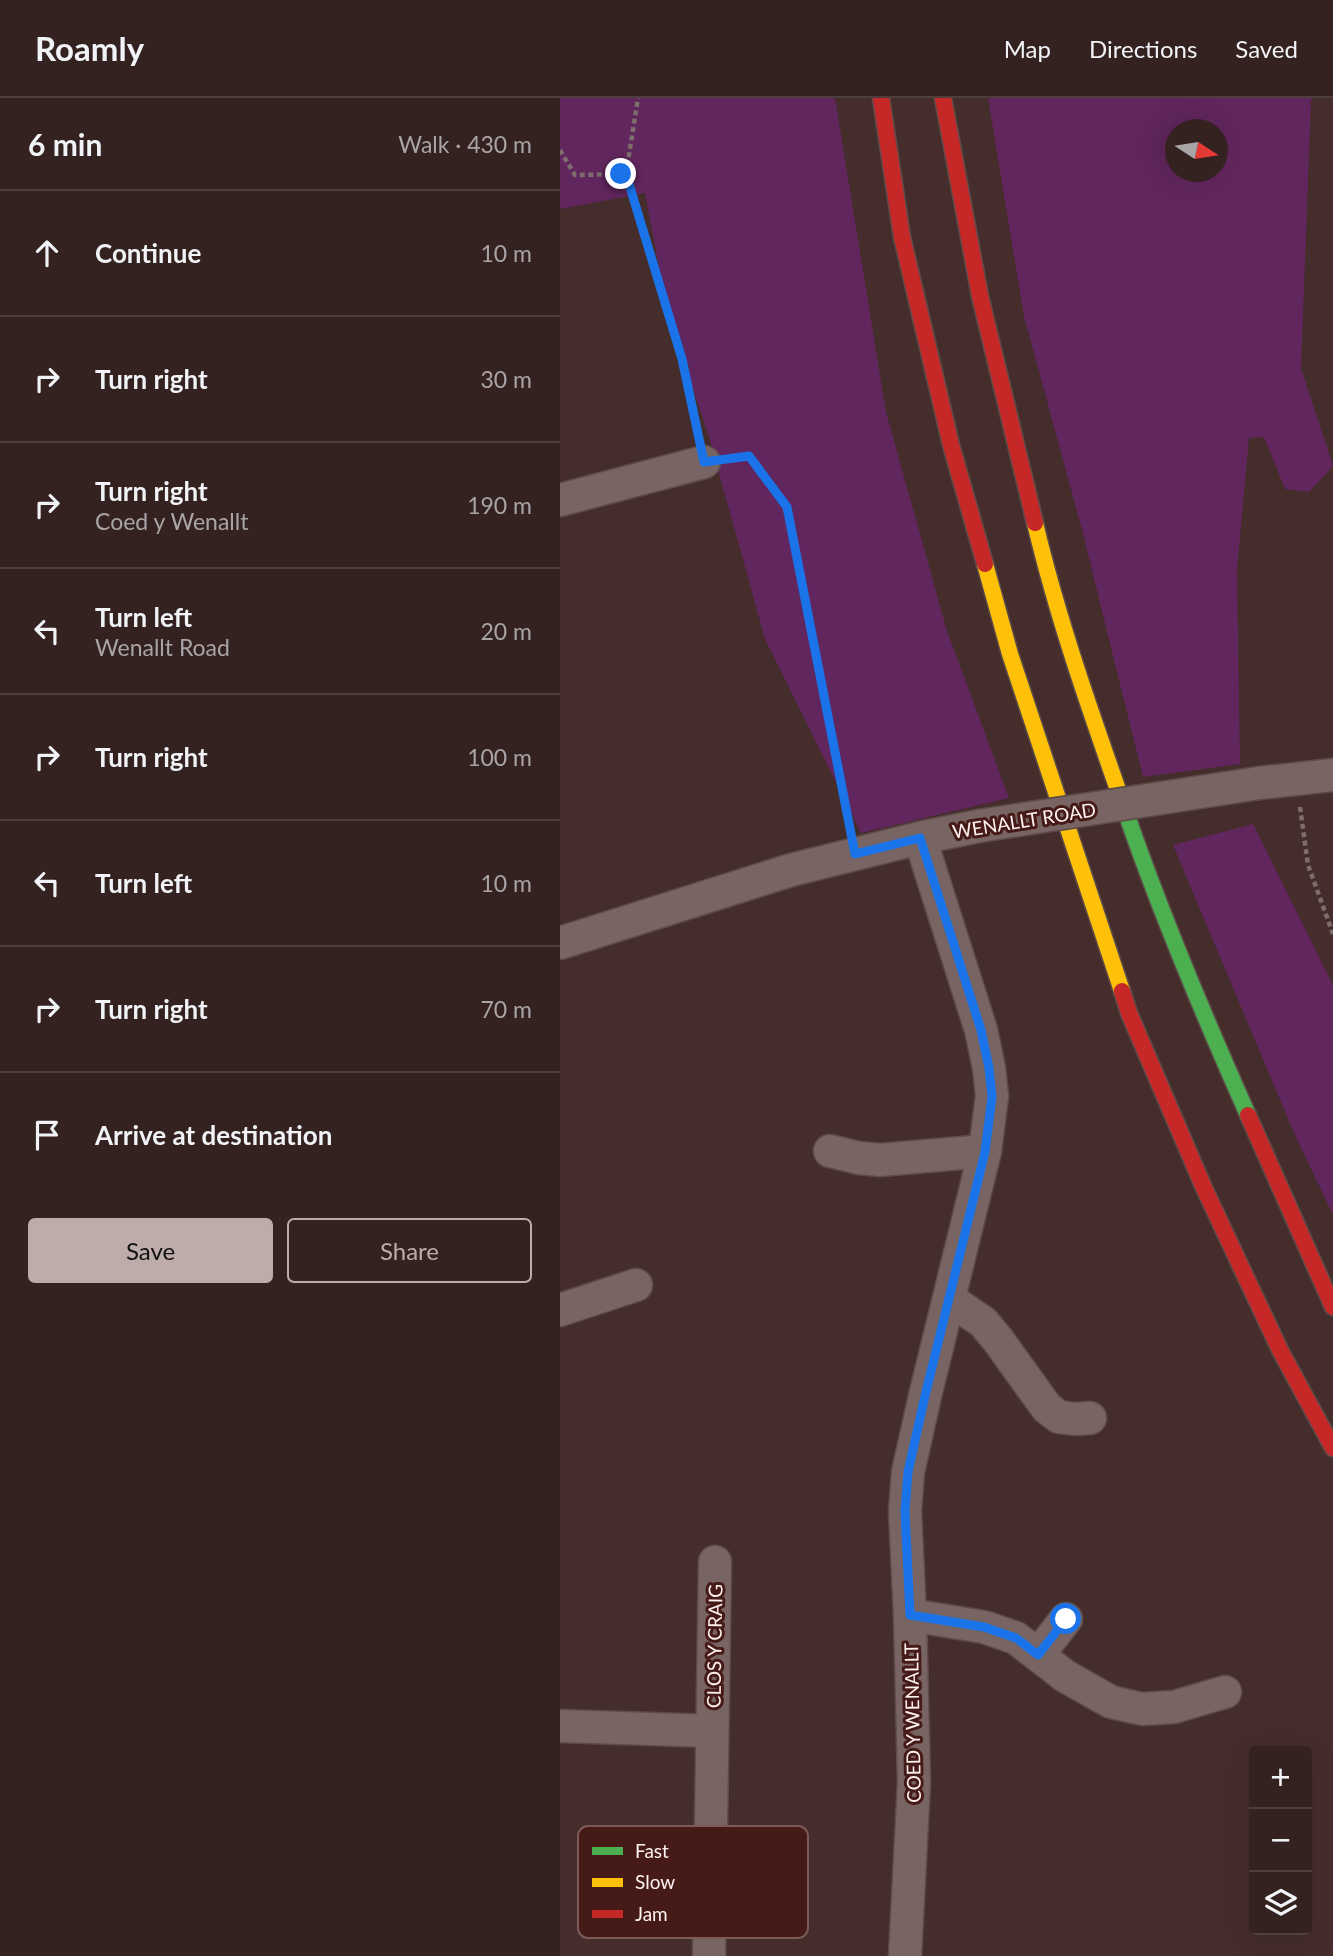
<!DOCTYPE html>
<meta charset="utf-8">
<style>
body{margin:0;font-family:Lato,sans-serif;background:#3c2a29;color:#f1f3f6}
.controls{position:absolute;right:21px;bottom:21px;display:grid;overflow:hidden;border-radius:7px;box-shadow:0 7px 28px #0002}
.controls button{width:63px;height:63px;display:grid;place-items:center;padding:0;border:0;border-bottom:2px solid #4e3f3e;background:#342220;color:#f1f3f6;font:35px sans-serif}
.compass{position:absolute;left:605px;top:21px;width:63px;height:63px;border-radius:50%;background:#342220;box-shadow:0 7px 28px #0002;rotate:102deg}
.stop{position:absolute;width:21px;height:21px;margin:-16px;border:5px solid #1a73e8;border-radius:50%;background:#fff}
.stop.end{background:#1a73e8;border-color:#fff;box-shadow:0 2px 7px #0008}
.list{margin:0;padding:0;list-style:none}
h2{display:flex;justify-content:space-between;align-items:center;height:91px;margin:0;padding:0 28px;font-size:30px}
h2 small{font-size:23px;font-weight:400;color:#a9a4a5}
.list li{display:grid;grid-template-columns:46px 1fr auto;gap:21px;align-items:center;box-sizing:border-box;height:126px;padding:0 28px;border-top:2px solid #4e3f3e}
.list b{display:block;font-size:26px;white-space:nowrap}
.list p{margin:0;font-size:23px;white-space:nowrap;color:#a9a4a5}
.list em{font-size:23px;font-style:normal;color:#a9a4a5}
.actions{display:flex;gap:14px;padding:21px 28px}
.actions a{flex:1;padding:16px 0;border:2px solid #bdacaa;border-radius:7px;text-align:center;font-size:24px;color:#bdacaa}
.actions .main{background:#bdacaa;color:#111}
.icon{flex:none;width:38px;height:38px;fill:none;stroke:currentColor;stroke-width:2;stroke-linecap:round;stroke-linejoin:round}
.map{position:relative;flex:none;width:773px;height:1858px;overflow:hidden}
header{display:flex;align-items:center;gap:42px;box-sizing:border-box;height:98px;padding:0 35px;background:#342220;border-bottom:2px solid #4e3f3e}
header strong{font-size:33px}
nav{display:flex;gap:38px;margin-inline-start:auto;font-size:24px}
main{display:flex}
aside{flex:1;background:#342220}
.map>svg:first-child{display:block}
</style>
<header>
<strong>Roamly</strong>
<nav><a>Map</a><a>Directions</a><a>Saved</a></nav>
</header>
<main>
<aside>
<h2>6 min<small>Walk · 430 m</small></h2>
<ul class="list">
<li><svg class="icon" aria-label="ahead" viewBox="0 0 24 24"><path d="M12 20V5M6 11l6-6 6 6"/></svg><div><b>Continue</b></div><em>10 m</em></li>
<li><svg class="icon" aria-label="right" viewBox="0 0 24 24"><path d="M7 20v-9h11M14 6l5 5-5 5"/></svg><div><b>Turn right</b></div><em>30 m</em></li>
<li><svg class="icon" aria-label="right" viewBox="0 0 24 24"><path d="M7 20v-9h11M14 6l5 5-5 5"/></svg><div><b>Turn right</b><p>Coed y Wenallt</p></div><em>190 m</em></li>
<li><svg class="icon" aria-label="left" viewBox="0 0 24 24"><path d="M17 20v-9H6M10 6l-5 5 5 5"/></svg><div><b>Turn left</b><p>Wenallt Road</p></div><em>20 m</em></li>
<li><svg class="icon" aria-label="right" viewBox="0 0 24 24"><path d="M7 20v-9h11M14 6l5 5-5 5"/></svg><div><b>Turn right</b></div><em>100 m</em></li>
<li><svg class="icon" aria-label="left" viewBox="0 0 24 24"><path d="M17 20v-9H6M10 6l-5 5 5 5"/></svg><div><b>Turn left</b></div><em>10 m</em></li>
<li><svg class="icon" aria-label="right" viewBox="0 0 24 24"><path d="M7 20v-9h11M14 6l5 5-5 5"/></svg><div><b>Turn right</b></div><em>70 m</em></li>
<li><svg class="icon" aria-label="arrive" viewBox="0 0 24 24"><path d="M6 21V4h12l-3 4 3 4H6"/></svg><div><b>Arrive at destination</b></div></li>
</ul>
<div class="actions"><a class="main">Save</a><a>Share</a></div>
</aside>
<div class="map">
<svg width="773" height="1858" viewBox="0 0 773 1858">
<rect width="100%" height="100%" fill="#452d2b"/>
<g fill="#61265d" fill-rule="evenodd">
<polygon points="0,0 275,0 326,314 387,533 449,700 301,735 205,541 149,339 107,211 85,95 0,111"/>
<path d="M 428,0 L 753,0 L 751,3 L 741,270 L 773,368 L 749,394 L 725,391 L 704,339 L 689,340 L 677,472 L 680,666 L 583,679 L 522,432 L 464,218 ZM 615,32 L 657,32 L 657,74 L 615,74 Z"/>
<polygon points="693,726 773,887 773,1117 734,1035 613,747"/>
</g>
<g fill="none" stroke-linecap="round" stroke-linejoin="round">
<g stroke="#5c4b49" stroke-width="35">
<g id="street">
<polyline points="0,402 144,364"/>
<polyline points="699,685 773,677"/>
<polyline points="0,845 231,772 360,740 419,728"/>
<polyline points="270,1053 299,1060 320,1062 425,1053"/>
<polyline points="389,1201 423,1224 438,1242 487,1310 499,1319 515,1321 530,1320"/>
<polyline points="0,1212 76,1187"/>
<polyline points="350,1517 424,1529 456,1540 505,1578 551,1604 582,1611 614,1609 665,1594"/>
<polyline points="478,1557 506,1521"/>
<polyline points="0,1628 152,1633"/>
<polyline points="149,1858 155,1464"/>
<polyline points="345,1858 354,1684 350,1517 345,1413 348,1374 365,1298 425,1053 432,998 429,970 421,932 360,740"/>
</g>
</g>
<g stroke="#5c4b49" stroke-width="19">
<path id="fast" d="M 564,709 C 600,814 643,916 688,1017"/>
</g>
<g stroke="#5c4b49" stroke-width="19">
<g id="slow">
<path d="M 475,425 C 498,522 531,615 564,709"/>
<polyline points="425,466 450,556 562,893"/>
</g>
</g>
<g stroke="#5c4b49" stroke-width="19">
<g id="jam">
<polyline points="321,0 342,139 391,347 425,466"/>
<polyline points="383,0 420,198 475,425"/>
<polyline points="562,893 569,915 644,1090 720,1252 773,1350"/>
<polyline points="688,1017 773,1209"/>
</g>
</g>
<g stroke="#7d6d6b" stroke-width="4.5" stroke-dasharray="5 3.5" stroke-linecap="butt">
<polyline points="0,52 15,77 66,76 123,261 138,336"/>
<polyline points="66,76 78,0"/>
<polyline points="173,360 189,358 227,409 290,728"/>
<polyline points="740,709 748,767 773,836"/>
</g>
<use href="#street" stroke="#786563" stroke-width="32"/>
<use href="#fast" stroke="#4caf50" stroke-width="16"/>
<use href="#slow" stroke="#ffc107" stroke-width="16"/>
<use href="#jam" stroke="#c62828" stroke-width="16"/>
<g stroke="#5c4b49" stroke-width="35" stroke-linecap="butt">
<polyline id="street-bridge" points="419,728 699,685"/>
</g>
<use href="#street-bridge" stroke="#786563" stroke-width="32"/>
</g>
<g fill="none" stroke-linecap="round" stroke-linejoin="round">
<polyline stroke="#1a73e8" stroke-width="9" points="61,76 66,76 122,261 144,364 189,358 227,409 295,756 360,740 421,932 429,970 432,999 425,1054 365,1298 348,1374 345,1413 350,1517 424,1529 456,1540 478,1557 506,1521"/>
</g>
<g text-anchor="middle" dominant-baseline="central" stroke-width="6" stroke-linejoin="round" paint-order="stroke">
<g font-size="19" fill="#fdf1ef" stroke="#451a17">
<text transform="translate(464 722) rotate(-9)">WENALLT ROAD</text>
<text transform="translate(154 1548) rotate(-89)">CLOS Y CRAIG</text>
<text transform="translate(352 1625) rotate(-91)">COED Y WENALLT</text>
</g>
</g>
<rect x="18" y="1728" width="230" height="112" rx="10" fill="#451a17" stroke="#7c5a58" stroke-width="2"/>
<rect x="32" y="1749" width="31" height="8" fill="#4caf50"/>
<rect x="32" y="1780" width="31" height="9" fill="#ffc107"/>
<rect x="32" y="1812" width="31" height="8" fill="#c62828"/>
<g font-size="19" fill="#fdf1ef">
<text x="75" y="1760">Fast</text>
<text x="75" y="1791">Slow</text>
<text x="75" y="1823">Jam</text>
</g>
</svg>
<div class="controls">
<button>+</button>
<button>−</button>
<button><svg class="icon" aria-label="layers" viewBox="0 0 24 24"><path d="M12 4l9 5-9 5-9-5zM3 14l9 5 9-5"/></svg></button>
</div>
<svg class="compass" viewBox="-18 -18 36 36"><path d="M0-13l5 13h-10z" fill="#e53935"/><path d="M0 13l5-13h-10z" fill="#a9a4a5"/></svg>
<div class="stop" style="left:506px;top:1521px"></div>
<div class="stop end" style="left:61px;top:76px"></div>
</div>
</main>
